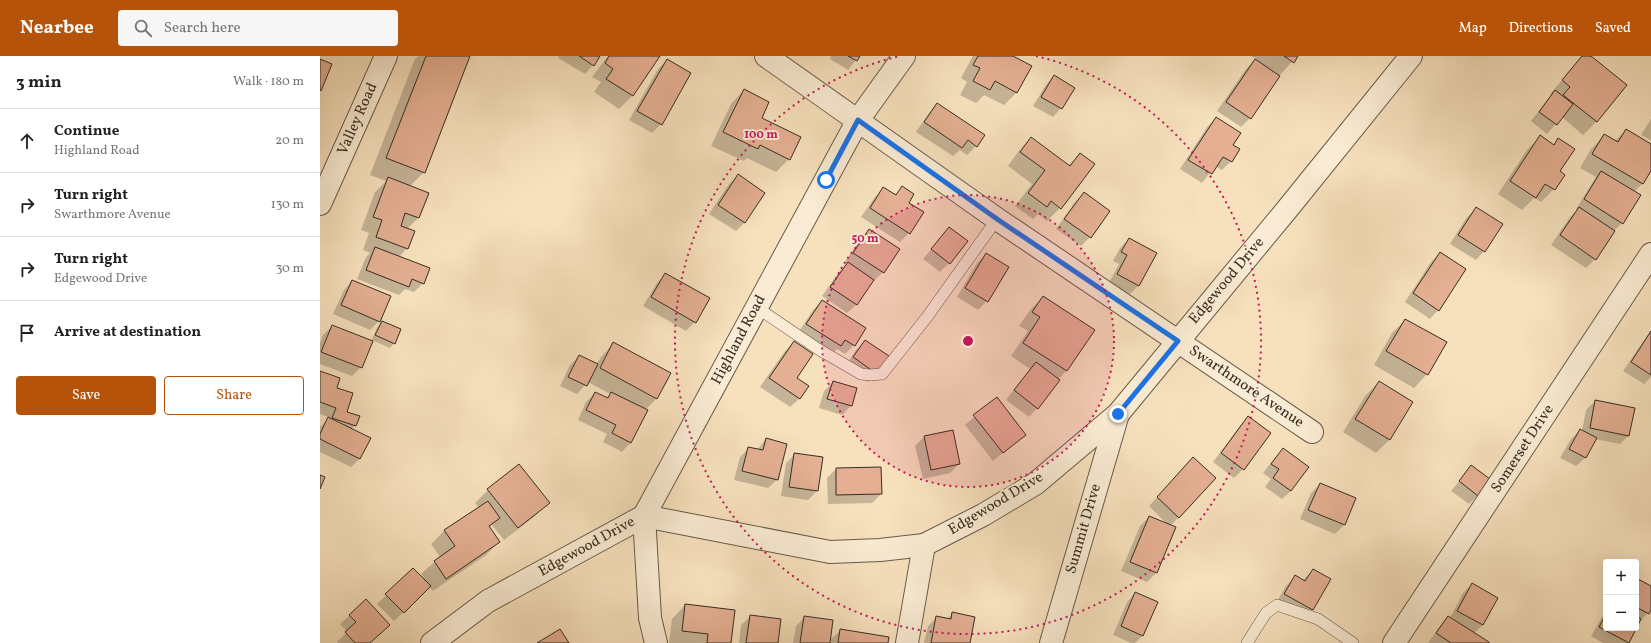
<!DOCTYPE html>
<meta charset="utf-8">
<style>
body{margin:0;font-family:Vollkorn,serif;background:#f6f6f6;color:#202124}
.controls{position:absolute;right:12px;bottom:12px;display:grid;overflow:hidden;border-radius:4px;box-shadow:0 4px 16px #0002}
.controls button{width:36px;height:36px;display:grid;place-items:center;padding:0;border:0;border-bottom:1px solid #e0e0e0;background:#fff;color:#202124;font:20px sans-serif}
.stop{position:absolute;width:12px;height:12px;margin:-9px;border:3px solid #1a73e8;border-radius:50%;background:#fff}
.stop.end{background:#1a73e8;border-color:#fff;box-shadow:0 1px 4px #0008}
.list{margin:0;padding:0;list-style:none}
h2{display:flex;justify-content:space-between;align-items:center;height:52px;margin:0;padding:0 16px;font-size:17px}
h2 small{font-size:13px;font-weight:400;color:#757577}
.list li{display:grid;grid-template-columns:26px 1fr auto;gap:12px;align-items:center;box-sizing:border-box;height:64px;padding:0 16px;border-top:1px solid #e0e0e0}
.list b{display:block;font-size:15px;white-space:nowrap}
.list p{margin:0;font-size:13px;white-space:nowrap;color:#757577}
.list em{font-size:13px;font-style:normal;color:#757577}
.actions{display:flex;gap:8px;padding:12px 16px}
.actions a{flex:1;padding:9px 0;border:1px solid #b45309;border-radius:4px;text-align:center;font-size:14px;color:#b45309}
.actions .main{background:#b45309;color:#fff}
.icon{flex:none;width:22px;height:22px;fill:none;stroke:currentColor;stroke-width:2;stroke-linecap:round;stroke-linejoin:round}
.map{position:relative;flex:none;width:1331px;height:587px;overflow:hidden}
header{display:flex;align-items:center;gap:24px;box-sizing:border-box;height:56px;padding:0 20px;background:#b45309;color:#fff}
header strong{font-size:19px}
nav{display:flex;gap:22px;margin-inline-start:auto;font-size:14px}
.search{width:280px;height:36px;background:#f6f6f6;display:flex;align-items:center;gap:10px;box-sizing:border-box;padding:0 14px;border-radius:4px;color:#757577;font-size:15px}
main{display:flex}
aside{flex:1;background:#fff}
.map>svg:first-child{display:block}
</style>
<header>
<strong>Nearbee</strong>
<div class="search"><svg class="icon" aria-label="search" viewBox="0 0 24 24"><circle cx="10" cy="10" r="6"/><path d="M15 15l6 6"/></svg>Search here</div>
<nav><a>Map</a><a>Directions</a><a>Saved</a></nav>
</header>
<main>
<aside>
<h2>3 min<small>Walk · 180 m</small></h2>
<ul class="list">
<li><svg class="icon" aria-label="ahead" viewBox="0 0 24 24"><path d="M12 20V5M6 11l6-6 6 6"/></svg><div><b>Continue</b><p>Highland Road</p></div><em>20 m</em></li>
<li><svg class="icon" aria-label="right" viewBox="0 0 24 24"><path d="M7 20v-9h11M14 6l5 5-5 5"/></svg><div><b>Turn right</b><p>Swarthmore Avenue</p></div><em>130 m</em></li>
<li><svg class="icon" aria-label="right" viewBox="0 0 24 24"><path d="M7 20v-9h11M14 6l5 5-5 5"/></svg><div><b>Turn right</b><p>Edgewood Drive</p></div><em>30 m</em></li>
<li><svg class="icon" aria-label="arrive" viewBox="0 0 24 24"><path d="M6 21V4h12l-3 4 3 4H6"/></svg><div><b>Arrive at destination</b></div></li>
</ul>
<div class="actions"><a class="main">Save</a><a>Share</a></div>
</aside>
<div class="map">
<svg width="1331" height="587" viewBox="0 0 1331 587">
<rect width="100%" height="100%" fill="#f7e1bd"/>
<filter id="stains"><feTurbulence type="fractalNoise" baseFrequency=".005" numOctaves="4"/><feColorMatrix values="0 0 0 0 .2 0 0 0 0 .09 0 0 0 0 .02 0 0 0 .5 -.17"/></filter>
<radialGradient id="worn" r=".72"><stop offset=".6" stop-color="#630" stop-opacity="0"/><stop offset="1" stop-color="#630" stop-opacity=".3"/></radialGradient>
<g fill="#0003">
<polygon points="99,0 147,0 104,116 90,130 107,137 98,162 87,173 87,192 79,201 103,227 94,236 85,233 79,239 37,223 46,201 50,197 43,194 49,177 41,174 55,136 66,125 50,119 95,3"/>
<polygon points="239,0 279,0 273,9 265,18 238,2"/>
<polygon points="288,0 339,0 312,40 299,53 274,36 281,26 272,21"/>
<polygon points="511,0 539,0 528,14 510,3"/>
<polygon points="653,0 691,0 697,36 684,49 664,39 656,47 640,39 647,26 641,22"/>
<polygon points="931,0 977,0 960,19 930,62 921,71 897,55 926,13 936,3"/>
<polygon points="1263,0 1270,0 1306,29 1276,66 1263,79 1242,61 1227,78 1211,65 1231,39 1230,38"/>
<polygon points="347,4 341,68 332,77 309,64 338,13"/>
<polygon points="734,20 741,52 733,61 713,50 726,29"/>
<polygon points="424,34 440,62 469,103 456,116 427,102 424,105 391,90 411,48"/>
<polygon points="617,48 656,90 647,99 640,94 633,100 596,76 609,57"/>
<polygon points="896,62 911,105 902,114 895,110 882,127 860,113 887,71"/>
<polygon points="1331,63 1331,84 1321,79"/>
<polygon points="1306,74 1331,89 1331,113 1323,127 1314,136 1302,167 1294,175 1275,203 1266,212 1231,189 1250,161 1257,154 1256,153 1276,121 1260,112 1271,93 1284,80 1294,86"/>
<polygon points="1220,81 1233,89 1239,84 1238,116 1234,133 1221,146 1214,142 1202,154 1178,138 1207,94"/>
<polygon points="711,82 748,110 760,98 740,152 727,165 718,158 713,163 695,150 712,128 688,110 698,96"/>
<polygon points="418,120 425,166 416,175 389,158 409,128"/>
<polygon points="564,132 575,139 582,132 588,147 589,177 580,186 541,161 555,141"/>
<polygon points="764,137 789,155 770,181 761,190 736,173 755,146"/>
<polygon points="1156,153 1164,195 1156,204 1130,188 1147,161"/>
<polygon points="629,172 629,207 620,216 603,203"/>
<polygon points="549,174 563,216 554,225 553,224 536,249 527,257 502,240 519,216 528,208 525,206 540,183"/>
<polygon points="809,183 819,229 810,238 789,227 799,208 793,205 800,192"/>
<polygon points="1120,197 1118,254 1110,263 1085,246 1111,206"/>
<polygon points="666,198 667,245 658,254 637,241 657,207"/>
<polygon points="346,218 375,266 366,275 323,250 337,227"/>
<polygon points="32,225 59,265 50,274 13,258 24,234"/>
<polygon points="723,241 773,274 746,315 738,324 717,352 709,361 686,344 710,313 691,300 708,275 699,270 710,254"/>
<polygon points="502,245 534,289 525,298 517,293 511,299 478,277 493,254"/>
<polygon points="1085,264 1107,318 1094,332 1054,309 1072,277"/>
<polygon points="62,266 74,287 70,292 52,284 41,311 32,320 0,308 0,287 3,279 12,270 51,285 58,270"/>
<polygon points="1331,274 1331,321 1324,328 1303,315"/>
<polygon points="545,285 557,317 548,326 525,311 536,294"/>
<polygon points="474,286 476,322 488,330 479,343 470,351 440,331 465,295"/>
<polygon points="294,287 336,343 325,354 327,354 310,387 302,396 283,386 287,378 258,364 266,346 275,337 286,342 290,338 268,326 257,338 240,330 250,309 259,300 276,309 281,301"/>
<polygon points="0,316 16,333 26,357 36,369 31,373 40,402 31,411 0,396 0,371 6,365 8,361 0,358"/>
<polygon points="513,326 536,333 531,350 522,359 499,352 504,335"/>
<polygon points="1059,326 1092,347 1069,384 1056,397 1023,376 1046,339"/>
<polygon points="676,343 705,379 673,405 645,369"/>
<polygon points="1275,345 1309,379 1300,388 1275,383 1265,402 1256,410 1240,402 1251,383 1260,374 1262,375 1266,354"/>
<polygon points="928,362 923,413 914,422 893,406 920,370"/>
<polygon points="604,381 639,408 630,417 603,423 595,390"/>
<polygon points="446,383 457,424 448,432 414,424 420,401 429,392 437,394"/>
<polygon points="963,394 971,435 962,443 945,431 951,423 943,417 954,403"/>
<polygon points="475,398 497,435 488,444 461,440 466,407"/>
<polygon points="1151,411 1158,439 1149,448 1131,435"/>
<polygon points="865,412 859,461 850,470 854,471 836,517 827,526 801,515 820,470 829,461 848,469 829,450"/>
<polygon points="516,413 561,438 552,447 508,448 507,422"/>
<polygon points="1000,428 1035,443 1024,469 1015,478 980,463 991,437"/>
<polygon points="168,434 228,447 215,460 184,484 172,469 169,472 179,486 166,499 113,535 109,531 74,565 57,548 93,513 106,525 101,518 120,501 111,488 124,475 159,452 155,447"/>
<polygon points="993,514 1010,524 992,554 983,563 956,547 966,530 975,521 982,525"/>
<polygon points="1316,523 1331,531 1331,552 1316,571"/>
<polygon points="1152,528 1163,569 1154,577 1168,587 1108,587 1120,570 1128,561 1130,562 1143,537"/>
<polygon points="815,537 823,579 815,587 811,587 793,579 807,546"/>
<polygon points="46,544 49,587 18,587 17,586 27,576 20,568"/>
<polygon points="365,549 410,587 349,587 352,563"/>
<polygon points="1286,554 1286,572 1315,572 1307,587 1283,587 1271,580"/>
<polygon points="633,557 649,587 604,587 608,570 617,561 627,563"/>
<polygon points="430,561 457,587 419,587 421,569"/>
<polygon points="485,561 509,585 521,574 567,587 473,587 476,570"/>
</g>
<g fill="#e4af92" stroke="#372d23">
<polygon points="106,0 150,0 105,117 66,102"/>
<polygon points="259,0 280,0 274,10"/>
<polygon points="289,0 340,0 313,40 286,23 293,13 285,7"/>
<polygon points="528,0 540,0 537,5"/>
<polygon points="658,0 693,0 712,10 697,37 675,25 670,34 653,25 660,12 653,9"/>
<polygon points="964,0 978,0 974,7"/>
<polygon points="1262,0 1271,0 1307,29 1277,66 1243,39 1250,31 1242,24"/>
<polygon points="0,3 12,8 1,35 0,34"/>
<polygon points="347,3 371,17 342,69 317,55"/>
<polygon points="935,3 960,20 931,63 906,46"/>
<polygon points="734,19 755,32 742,53 721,41"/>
<polygon points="424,33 449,46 442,62 481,81 470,104 440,89 438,93 403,76"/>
<polygon points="1235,34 1253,48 1237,69 1219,56"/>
<polygon points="617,47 665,79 657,91 648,84 642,92 604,66"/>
<polygon points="896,61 921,77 913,89 920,93 912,106 903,101 892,118 868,104"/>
<polygon points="1306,73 1331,88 1331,115 1323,128 1272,98 1284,78 1298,86"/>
<polygon points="1220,79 1234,89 1238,82 1255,93 1240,115 1245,119 1235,134 1225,128 1216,142 1190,125"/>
<polygon points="711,81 750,110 760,97 775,108 741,153 731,145 727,151 708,137 725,114 700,96"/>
<polygon points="1281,115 1321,139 1303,168 1264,143"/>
<polygon points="418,118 445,137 425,167 398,149"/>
<polygon points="68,121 109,137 99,162 85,157 81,170 95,175 88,193 56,181 62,164 53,161"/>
<polygon points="582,130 594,138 589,147 604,156 590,178 550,152 563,131 576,139"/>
<polygon points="764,136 790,155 771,182 744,163"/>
<polygon points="1156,151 1183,168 1165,196 1138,179"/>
<polygon points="1259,151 1295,175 1276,204 1240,179"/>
<polygon points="629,171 648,185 630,208 611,193"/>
<polygon points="549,173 580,193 564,217 533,197"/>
<polygon points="809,182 837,197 819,230 797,218 807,199 801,196"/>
<polygon points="55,191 110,212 104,228 92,223 89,231 46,214"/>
<polygon points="1120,196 1146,213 1119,255 1093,237"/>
<polygon points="666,197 689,211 668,246 645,232"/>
<polygon points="528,206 554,224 537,249 510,231"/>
<polygon points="345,217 390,242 376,267 331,241"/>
<polygon points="32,224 71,240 60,266 21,249"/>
<polygon points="723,240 775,274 747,315 703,287 720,261 712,256"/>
<polygon points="502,244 546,272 535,290 525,284 521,290 486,268"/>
<polygon points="1085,263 1127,286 1108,319 1066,295"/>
<polygon points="62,265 81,273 75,288 55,279"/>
<polygon points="12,269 53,285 42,312 1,296"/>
<polygon points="1331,275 1331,319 1311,306"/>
<polygon points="545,284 569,300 557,318 533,301"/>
<polygon points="474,285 493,298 477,322 489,330 480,343 449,322"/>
<polygon points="293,286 351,317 337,343 280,312"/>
<polygon points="259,299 278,308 267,330 248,321"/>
<polygon points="716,306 740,324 718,353 694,334"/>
<polygon points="0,315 20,322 17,332 33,337 27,356 40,360 36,370 12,362 16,352 0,346"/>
<polygon points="513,325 537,332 532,350 507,343"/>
<polygon points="1059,325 1093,346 1070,384 1035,363"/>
<polygon points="275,336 288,342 291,336 328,354 311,387 292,377 296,369 266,354"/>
<polygon points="677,341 706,379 683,397 653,359"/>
<polygon points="1275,344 1315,352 1309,380 1270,372"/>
<polygon points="928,360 951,377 924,414 901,397"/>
<polygon points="8,361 51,382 40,403 0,383 0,378"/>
<polygon points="1260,373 1277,382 1266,402 1249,393"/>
<polygon points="633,374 640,408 611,414 604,380"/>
<polygon points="446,382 467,388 458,424 422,415 428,391 443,394"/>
<polygon points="963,392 989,411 971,435 953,422 959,413 951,408"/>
<polygon points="474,397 503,401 498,435 469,431"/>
<polygon points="873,401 896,422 859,462 837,441"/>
<polygon points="199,408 230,447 198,472 167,433"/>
<polygon points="1151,409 1170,423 1158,440 1139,425"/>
<polygon points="561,411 562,438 516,439 516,412"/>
<polygon points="0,419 5,421 0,433"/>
<polygon points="1000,427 1036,442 1025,469 988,454"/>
<polygon points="168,445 180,462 169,470 180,486 126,523 114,505 135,490 124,474"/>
<polygon points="829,460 856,471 837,517 810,506"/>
<polygon points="93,512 111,530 84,557 65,538"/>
<polygon points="993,513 1011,523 993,554 964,538 975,519 985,525"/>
<polygon points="1316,522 1331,530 1331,554 1329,558 1316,551"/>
<polygon points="1152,527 1178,542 1163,569 1137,555"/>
<polygon points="815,536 838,546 823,580 801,570"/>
<polygon points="46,543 70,569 50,587 35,587 25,576 36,566 29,559"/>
<polygon points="365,548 415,554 411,587 387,587 388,578 362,575"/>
<polygon points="632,556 655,561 650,587 611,587 616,560 631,563"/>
<polygon points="1286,558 1286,572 1316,572 1316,560 1321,563 1309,587 1279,571"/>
<polygon points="430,559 461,563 458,587 426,587"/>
<polygon points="484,560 513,564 510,587 480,587"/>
<polygon points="1128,560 1169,586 1169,587 1131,587 1116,577"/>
<polygon points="240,573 249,587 217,587"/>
<polygon points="520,573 569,581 568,587 518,587"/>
</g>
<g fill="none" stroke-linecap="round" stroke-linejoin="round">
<g stroke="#675a4a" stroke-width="12">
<g id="lane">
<polyline points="436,251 498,293 541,318 550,319 562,318 607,261 677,163"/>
<polyline points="927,587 946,557 957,549 998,563 1033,587"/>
</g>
</g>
<g stroke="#675a4a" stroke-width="24">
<g id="street">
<polyline points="446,0 677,163 992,376"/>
<polyline points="0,148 66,0"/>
<polyline points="112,587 168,545 324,460 510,496 560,494 604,489 663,459 715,428 798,358 969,151 1091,0"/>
<polyline points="336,587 330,562 324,460 538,64 584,0"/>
<polyline points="587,587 604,489"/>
<polyline points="731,587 798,358"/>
<polyline points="1074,587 1331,198"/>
</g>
</g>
<use href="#lane" stroke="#faecd4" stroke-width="11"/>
<use href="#street" stroke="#faecd4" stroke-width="22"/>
</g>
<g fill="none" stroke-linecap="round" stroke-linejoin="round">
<polyline stroke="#1a73e8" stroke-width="5" points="506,124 538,64 677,163 858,285 798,358"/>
</g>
<circle cx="648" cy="285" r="146" fill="#c2185b" fill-opacity=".12"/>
<g fill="none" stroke="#c2185b" stroke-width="2" stroke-dasharray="2 4">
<circle cx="648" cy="285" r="146"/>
<path d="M716 0A293 293 0 1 1 580 0"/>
</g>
<g text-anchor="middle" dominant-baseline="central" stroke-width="4" stroke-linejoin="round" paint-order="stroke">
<g font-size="15" fill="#372d23" stroke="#faecd4">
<text transform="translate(38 63) rotate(-66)">Valley Road</text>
<text transform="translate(907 225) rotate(-50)">Edgewood Drive</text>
<text transform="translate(419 284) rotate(-62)">Highland Road</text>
<text transform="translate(926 331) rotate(34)">Swarthmore Avenue</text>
<text transform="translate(1203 393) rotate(-57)">Somerset Drive</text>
<text transform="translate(676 448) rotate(-31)">Edgewood Drive</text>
<text transform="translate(764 473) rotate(-74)">Summit Drive</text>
<text transform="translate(267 491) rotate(-29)">Edgewood Drive</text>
</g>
</g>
<circle cx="648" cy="285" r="6" fill="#c2185b" stroke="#faecd4" stroke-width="2"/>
<g font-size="12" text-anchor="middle" font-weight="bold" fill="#c2185b" stroke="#faecd4" stroke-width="4" stroke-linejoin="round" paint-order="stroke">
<text x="441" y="82">100 m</text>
<text x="545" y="186">50 m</text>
</g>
<rect width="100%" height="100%" filter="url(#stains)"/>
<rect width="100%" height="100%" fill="url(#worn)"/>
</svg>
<div class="controls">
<button>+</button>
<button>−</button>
</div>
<div class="stop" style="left:506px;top:124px"></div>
<div class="stop end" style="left:798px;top:358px"></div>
</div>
</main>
